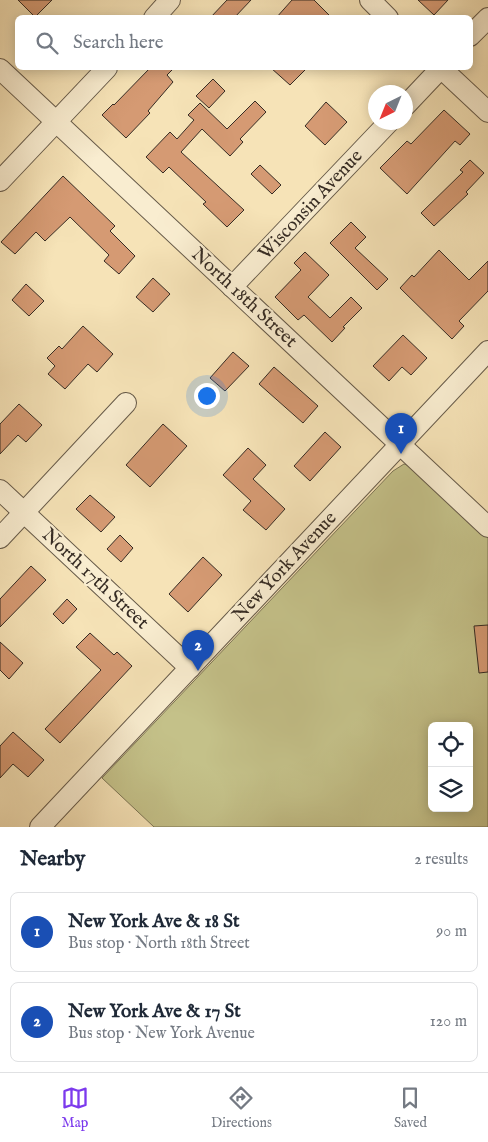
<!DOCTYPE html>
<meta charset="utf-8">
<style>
body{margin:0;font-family:"IM FELL English",serif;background:#f2f2f3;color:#1f2937}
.controls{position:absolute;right:15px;bottom:15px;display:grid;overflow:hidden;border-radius:8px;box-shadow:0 2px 12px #0003}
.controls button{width:45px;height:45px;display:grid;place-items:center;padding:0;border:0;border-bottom:1px solid #e0e1e3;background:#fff;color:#1f2937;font:25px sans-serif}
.compass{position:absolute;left:368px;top:85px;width:45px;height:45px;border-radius:50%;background:#fff;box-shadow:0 2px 12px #0003;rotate:223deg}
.you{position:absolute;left:206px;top:395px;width:18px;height:18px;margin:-12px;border:4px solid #fff;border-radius:50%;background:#1a73e8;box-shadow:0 0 0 8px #1a73e833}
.badge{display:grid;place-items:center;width:32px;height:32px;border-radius:50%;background:#7c3aed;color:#fff;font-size:16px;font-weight:700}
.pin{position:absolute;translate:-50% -41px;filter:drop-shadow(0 1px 2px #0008)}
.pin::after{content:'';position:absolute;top:26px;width:18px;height:15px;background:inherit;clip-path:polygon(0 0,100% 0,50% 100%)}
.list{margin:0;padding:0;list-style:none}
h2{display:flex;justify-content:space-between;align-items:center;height:65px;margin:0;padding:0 20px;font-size:21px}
h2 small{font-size:16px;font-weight:400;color:#747a83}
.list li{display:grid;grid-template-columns:32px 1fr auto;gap:15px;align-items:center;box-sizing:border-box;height:80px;margin:0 10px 10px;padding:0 10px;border:1px solid #e0e1e3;border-radius:8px}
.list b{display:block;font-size:19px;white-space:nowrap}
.list p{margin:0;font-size:16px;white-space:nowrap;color:#747a83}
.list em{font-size:16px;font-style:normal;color:#747a83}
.icon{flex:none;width:28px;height:28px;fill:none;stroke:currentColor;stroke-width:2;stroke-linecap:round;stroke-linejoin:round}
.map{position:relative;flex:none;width:488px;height:827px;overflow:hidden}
.search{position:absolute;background:#fff;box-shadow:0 2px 12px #0003;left:15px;right:15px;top:15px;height:55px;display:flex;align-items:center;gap:12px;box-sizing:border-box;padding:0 18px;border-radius:8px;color:#747a83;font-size:19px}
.sheet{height:245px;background:#fff}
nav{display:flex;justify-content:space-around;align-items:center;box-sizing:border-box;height:70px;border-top:1px solid #e0e1e3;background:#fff;font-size:14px;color:#747a83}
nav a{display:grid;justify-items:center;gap:2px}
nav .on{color:#7c3aed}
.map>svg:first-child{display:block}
</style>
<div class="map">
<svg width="488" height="827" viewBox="0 0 488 827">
<rect width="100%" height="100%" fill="#f6e3b7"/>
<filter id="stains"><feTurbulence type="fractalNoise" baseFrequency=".004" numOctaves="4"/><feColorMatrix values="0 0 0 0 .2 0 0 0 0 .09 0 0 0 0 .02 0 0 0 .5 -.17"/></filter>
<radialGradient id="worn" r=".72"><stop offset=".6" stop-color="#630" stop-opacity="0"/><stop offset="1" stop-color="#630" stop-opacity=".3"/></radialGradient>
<path fill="#c4c189" stroke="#7d7656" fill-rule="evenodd" d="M 404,464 L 410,466 L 488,536 L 488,827 L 154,827 L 102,778 L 393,471 ZM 432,726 L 469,726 L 469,808 L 432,808 Z"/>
<g fill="#d59a73" stroke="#362c24">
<polygon points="18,0 52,0 35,17"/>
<polygon points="227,0 251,0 234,18 210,18"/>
<polygon points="292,0 314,0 332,18 276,18"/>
<polygon points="418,0 448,0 434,15"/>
<polygon points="150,68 174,68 167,75 173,82 148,111 150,113 126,138 102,115 113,104 114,105"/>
<polygon points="271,68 307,68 290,85"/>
<polygon points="213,79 225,91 209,108 196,96"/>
<polygon points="255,101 266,112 240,139 243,142 230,156 202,129 181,152 244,210 227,227 203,204 206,202 169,167 163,173 146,157 170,132 177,139 194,120 188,115 200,103 227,129"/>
<polygon points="326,102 347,122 325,145 305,126"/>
<polygon points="444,110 470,134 460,145 455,141 407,194 380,168 407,141 411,144"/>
<polygon points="470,160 484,173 466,192 468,194 434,226 421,213 463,172 460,170"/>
<polygon points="260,165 281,185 272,194 251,174"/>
<polygon points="63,176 115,226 110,231 135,256 119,274 104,261 109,255 70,217 45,241 36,232 15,254 1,242"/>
<polygon points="351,222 366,237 355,248 388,279 377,290 330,243"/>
<polygon points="439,250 469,280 488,261 488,291 459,321 464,326 452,339 400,288 412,275 414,277"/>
<polygon points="305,252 329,275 308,297 330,318 351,297 362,308 343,327 345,328 332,342 304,315 298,320 275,297 301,270 294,263"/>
<polygon points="153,278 170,294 153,312 136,297"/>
<polygon points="26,284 44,301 29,316 12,300"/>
<polygon points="83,326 113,354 97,372 88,364 65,389 48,374 55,366 47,358 59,346 62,349"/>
<polygon points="403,335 427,358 411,375 402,367 389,381 373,366"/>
<polygon points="233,352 249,366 225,391 210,378"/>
<polygon points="274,367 318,406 303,423 259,384"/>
<polygon points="19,404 42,425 26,442 18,435 0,454 0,424"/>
<polygon points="163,424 187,446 150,487 126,465"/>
<polygon points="325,432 341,447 310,481 294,466"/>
<polygon points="248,448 266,465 253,479 285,509 266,530 243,510 251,501 223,475"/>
<polygon points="90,495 115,517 101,532 76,509"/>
<polygon points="120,535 133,548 121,562 107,549"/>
<polygon points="203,557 222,575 188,612 169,594"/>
<polygon points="31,566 46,580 0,627 0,599"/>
<polygon points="67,599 77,609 63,624 53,614"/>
<polygon points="488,625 488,672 479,673 474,626"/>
<polygon points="90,633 114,655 117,652 132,666 60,743 45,729 101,670 76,647"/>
<polygon points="0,642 23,663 9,679 0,670"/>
<polygon points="13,732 44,760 28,777 13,764 0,778 0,746"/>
</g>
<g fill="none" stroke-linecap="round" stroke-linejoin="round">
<g stroke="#665a49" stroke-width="22">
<g id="minor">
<polyline points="370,0 388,18"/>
<polyline points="154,18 170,0"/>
<polyline points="470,36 488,18"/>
<polyline points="441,68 488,112"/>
<polyline points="0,69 488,527"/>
<polyline points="406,105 441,68"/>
<polyline points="0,181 107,68"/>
<polyline points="232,287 389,122"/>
<polyline points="0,490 190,668"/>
<polyline points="0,538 126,403"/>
<polyline points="40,827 488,351"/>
</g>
</g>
<use href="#minor" stroke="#f9edd0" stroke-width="20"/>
</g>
<g text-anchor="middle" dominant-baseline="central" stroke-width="4.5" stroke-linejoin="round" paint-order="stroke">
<g font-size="19" fill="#362c24" stroke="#f9edd0">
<text transform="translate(311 205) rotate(-47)">Wisconsin Avenue</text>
<text transform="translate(244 298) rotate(43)">North 18th Street</text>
<text transform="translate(285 567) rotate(-47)">New York Avenue</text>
<text transform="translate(95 579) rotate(43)">North 17th Street</text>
</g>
</g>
<rect width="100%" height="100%" filter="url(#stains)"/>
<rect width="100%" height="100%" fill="url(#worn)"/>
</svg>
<div class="controls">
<button><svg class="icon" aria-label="locate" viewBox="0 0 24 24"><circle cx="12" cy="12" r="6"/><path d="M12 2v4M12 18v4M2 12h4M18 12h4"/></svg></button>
<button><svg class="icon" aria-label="layers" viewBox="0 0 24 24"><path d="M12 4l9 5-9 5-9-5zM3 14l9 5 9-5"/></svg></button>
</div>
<svg class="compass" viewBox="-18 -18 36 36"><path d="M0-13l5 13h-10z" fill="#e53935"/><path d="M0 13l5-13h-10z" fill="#747a83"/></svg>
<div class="you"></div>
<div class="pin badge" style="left:401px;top:454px;background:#1a4fb4">1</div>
<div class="pin badge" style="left:198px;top:671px;background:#1a4fb4">2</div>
<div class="search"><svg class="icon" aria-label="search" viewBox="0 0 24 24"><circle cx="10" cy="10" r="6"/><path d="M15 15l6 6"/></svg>Search here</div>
</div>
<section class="sheet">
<h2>Nearby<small>2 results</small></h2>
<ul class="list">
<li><span class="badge" style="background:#1a4fb4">1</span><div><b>New York Ave &amp; 18 St</b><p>Bus stop · North 18th Street</p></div><em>90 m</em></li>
<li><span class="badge" style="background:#1a4fb4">2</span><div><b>New York Ave &amp; 17 St</b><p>Bus stop · New York Avenue</p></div><em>120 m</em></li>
</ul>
</section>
<nav>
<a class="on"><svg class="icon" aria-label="map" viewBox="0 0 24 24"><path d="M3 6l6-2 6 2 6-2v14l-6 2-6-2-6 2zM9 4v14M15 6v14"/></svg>Map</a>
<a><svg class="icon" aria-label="directions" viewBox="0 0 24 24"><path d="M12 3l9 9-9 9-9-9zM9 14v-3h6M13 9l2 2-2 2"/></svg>Directions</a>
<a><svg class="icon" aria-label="saved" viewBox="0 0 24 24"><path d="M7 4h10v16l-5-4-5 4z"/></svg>Saved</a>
</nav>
